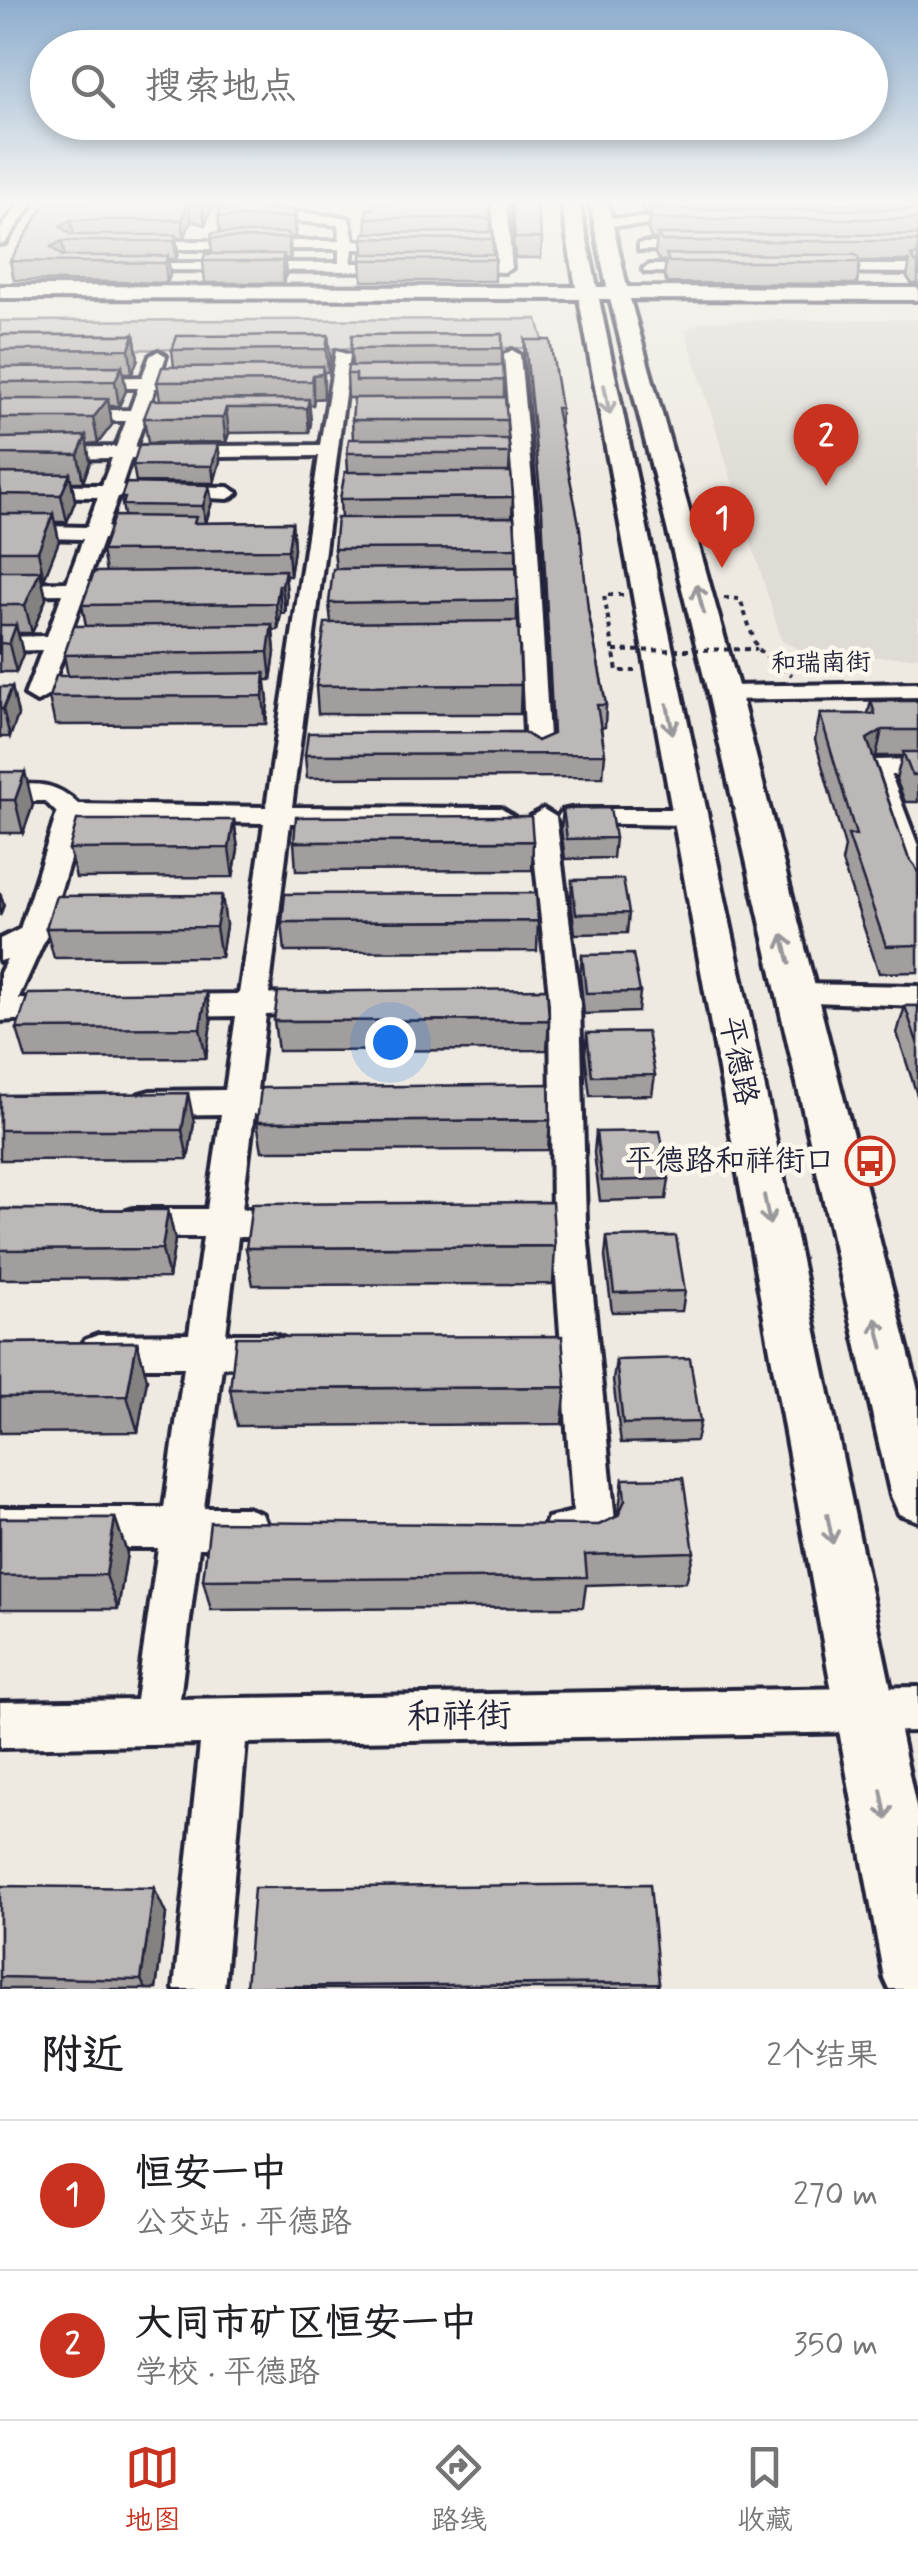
<!DOCTYPE html>
<html lang="zh">
<meta charset="utf-8">
<style>
body{margin:0;font-family:Mynerve,"LXGW WenKai TC",sans-serif;background:#f2f2f2;color:#202124}
.you{position:absolute;left:390px;top:1042px;width:35px;height:35px;margin:-25px;border:8px solid #fff;border-radius:50%;background:#1a73e8;box-shadow:0 0 0 15px #1a73e833}
.badge{display:grid;place-items:center;width:65px;height:65px;border-radius:50%;background:#c8321e;color:#fff;font-size:32px;font-weight:700}
.pin{position:absolute;translate:-50% -82px;filter:drop-shadow(0 2px 5px #0008)}
.pin::after{content:'';position:absolute;top:52px;width:35px;height:30px;background:inherit;clip-path:polygon(0 0,100% 0,50% 100%)}
.list{margin:0;padding:0;list-style:none}
h2{display:flex;justify-content:space-between;align-items:center;height:130px;margin:0;padding:0 40px;font-size:42px}
h2 small{font-size:32px;font-weight:400;color:#757577}
.list li{display:grid;grid-template-columns:65px 1fr auto;gap:30px;align-items:center;box-sizing:border-box;height:150px;padding:0 40px;border-top:2px solid #e0e0e0}
.list b{display:block;font-size:38px;white-space:nowrap}
.list p{margin:0;font-size:32px;white-space:nowrap;color:#757577}
.list em{font-size:32px;font-style:normal;color:#757577}
.icon{flex:none;width:55px;height:55px;fill:none;stroke:currentColor;stroke-width:2;stroke-linecap:round;stroke-linejoin:round}
.map{position:relative;flex:none;width:918px;height:1989px;overflow:hidden}
.search{position:absolute;background:#fff;box-shadow:0 5px 15px #0003;left:30px;right:30px;top:30px;height:110px;display:flex;align-items:center;gap:25px;box-sizing:border-box;padding:0 35px;border-radius:55px;color:#757577;font-size:38px}
.sheet{height:430px;background:#fff}
nav{display:flex;justify-content:space-around;align-items:center;box-sizing:border-box;height:140px;border-top:2px solid #e0e0e0;background:#fff;font-size:28px;color:#757577}
nav a{display:grid;justify-items:center;gap:5px}
nav .on{color:#c8321e}
.map>svg:first-child{display:block}
</style>
<div class="map">
<svg width="918" height="1989" viewBox="0 0 918 1989">
<rect width="100%" height="100%" fill="#eeeae2"/>
<filter id="ink" filterUnits="userSpaceOnUse"><feTurbulence type="fractalNoise" baseFrequency=".01" numOctaves="2"/><feDisplacementMap in="SourceGraphic" scale="20" xChannelSelector="R" yChannelSelector="G"/><feConvolveMatrix kernelMatrix="1 2 1 2 8 2 1 2 1" color-interpolation-filters="sRGB"/></filter>
<g filter="url(#ink)">
<polygon fill="#dfdbd5" points="918,319 918,657 816,657 782,641 685,330 704,321"/>
<polygon fill="#d0cdc9" stroke="#797882" stroke-width="2.5" points="537,319 545,348 0,350 0,321"/>
<g fill="none" stroke-linecap="round" stroke-linejoin="round">
<g stroke="#22223b" stroke-width="8">
<g id="minor">
<polygon points="19,203 33,203 5,243 0,244 0,230"/>
<polygon points="212,203 349,218 354,241 401,241 408,245 401,249 353,249 351,263 402,263 409,267 402,271 123,270 121,267 128,263 339,263 339,249 137,249 130,245 137,241 340,241 338,225 266,218"/>
<polygon points="492,203 506,203 512,268 505,272 453,270 451,267 458,263 497,263"/>
<polygon points="603,218 690,218 697,222 690,226 598,225 596,222"/>
<polygon points="644,243 696,243 703,247 696,251 639,250 639,244"/>
<polygon points="650,265 705,265 712,269 705,273 645,272 643,269"/>
<polygon points="821,265 918,265 918,273 816,272 814,269"/>
<polygon points="512,350 520,355 537,533 550,754 538,761 526,754 521,645 481,645 470,638 481,631 521,631 519,590 478,590 467,584 478,578 519,578 517,539 478,539 468,533 478,527 516,527 508,418 468,418 459,413 468,408 508,408 504,355"/>
<path d="M 336,351 L 350,355 L 292,807 L 500,808 L 513,816 L 500,824 L 290,823 L 269,994 L 328,997 L 332,1004 L 328,1011 L 266,1015 L 257,1090 L 270,1093 L 275,1102 L 270,1111 L 254,1114 L 242,1209 L 287,1209 L 299,1213 L 304,1223 L 299,1233 L 287,1237 L 238,1237 L 226,1334 L 272,1334 L 285,1339 L 291,1350 L 285,1361 L 272,1366 L 222,1367 L 204,1508 L 247,1508 L 262,1514 L 268,1528 L 262,1542 L 247,1548 L 199,1548 L 180,1699 L 918,1687 L 918,1731 L 246,1743 L 224,1989 L 174,1989 L 200,1744 L 0,1748 L 0,1702 L 136,1700 L 158,1548 L 0,1548 L 0,1508 L 164,1508 L 184,1367 L 98,1367 L 85,1362 L 79,1351 L 85,1340 L 98,1335 L 189,1334 L 203,1237 L 133,1237 L 121,1233 L 116,1223 L 121,1213 L 133,1209 L 207,1209 L 221,1114 L 150,1115 L 139,1112 L 134,1103 L 139,1094 L 150,1091 L 225,1090 L 236,1016 L 168,1017 L 157,1013 L 153,1006 L 157,999 L 168,995 L 239,994 L 264,823 L 82,820 L 47,935 L 18,999 L 73,1000 L 77,1008 L 73,1016 L 0,1021 L 0,973 L 7,959 L 0,961 L 0,939 L 20,929 L 57,813 L 45,801 L 0,801 L 0,785 C 34,785 52,779 78,804 L 266,807 L 319,456 L 131,458 L 122,485 L 137,491 L 134,495 L 118,497 L 107,527 L 147,528 L 157,534 L 147,540 L 103,539 L 88,581 L 127,581 L 138,587 L 127,593 L 84,594 L 69,636 L 106,635 L 117,642 L 106,649 L 65,650 L 49,695 L 37,702 L 25,695 L 42,650 L 0,651 L 0,637 L 47,636 L 62,594 L 0,595 L 0,583 L 67,582 L 83,539 L 0,537 L 0,525 L 87,527 L 98,497 L 0,496 L 0,484 L 102,485 L 112,458 L 0,460 L 0,448 L 116,447 L 126,421 L 0,421 L 0,411 L 130,410 L 138,388 L 87,388 L 78,383 L 87,378 L 142,377 L 150,356 L 158,351 L 166,356 L 159,377 L 196,377 L 205,382 L 196,387 L 155,388 L 148,410 L 187,410 L 196,415 L 187,420 L 144,421 L 135,447 L 320,445 Z"/>
<polygon points="173,486 228,487 238,493 228,499 166,496 166,488"/>
<polygon points="918,683 918,697 724,700 712,693 724,686"/>
<polygon points="918,759 918,775 891,775 918,846 918,892 908,889 904,883 863,768 876,760"/>
<path d="M 543,809 L 556,817 L 580,1004 L 586,1222 L 616,1532 L 610,1546 C 589,1554 569,1554 548,1546 L 542,1532 L 548,1518 L 573,1512 L 552,1222 L 550,1004 L 530,817 Z"/>
<polygon points="571,809 689,809 702,817 689,825 562,823 558,817 562,811"/>
<polygon points="797,984 918,986 918,1006 786,1001 782,994 786,987"/>
</g>
</g>
<g stroke="#22223b" stroke-width="8">
<polygon id="major" points="561,203 579,203 597,287 607,287 590,203 608,203 627,287 918,288 918,300 630,299 740,693 918,1390 918,1521 899,1514 891,1496 708,693 610,299 599,299 918,1817 918,1989 889,1989 884,1978 579,299 0,298 0,286 576,287"/>
</g>
<g stroke="#22223b" stroke-width="4" stroke-dasharray="5 5" stroke-linecap="butt">
<polyline points="623,595 604,595 617,671 635,671"/>
<polyline points="724,598 740,599 757,649 792,675"/>
</g>
<use href="#minor" fill="#fbf7ec" fill-rule="evenodd"/>
<use href="#major" fill="#fbf7ec" fill-rule="evenodd"/>
<polyline stroke="#22223b" stroke-width="4" stroke-dasharray="5 5" stroke-linecap="butt" points="614,651 757,649"/>
</g>
<g fill="#a29e9e" stroke="#22223b" stroke-width="2.5">
<polygon points="46,203 211,203 212,207 205,225 191,221 184,238 176,238 178,254 176,259 168,259 170,275 167,283 14,280 10,261"/>
<polygon points="490,203 491,232 493,232 493,254 495,259 495,281 362,281 361,260 364,254 363,238 367,233 366,218"/>
<polygon points="510,203 535,203 542,238 541,258 515,258"/>
<polygon points="640,203 918,203 918,284 912,284 907,277 910,261 860,261 857,284 667,283 664,276 666,261 660,261 655,254 657,239 651,239 648,229 649,214 643,214"/>
<polygon points="295,209 296,230 295,237 290,237 290,259 284,259 286,275 284,283 205,283 203,261 212,254 211,238 220,233 218,217"/>
<polygon points="502,334 502,365 504,380 504,397 510,453 509,472 513,497 512,517 516,548 517,621 521,685 520,714 318,714 316,686 331,623 329,603 336,569 334,549 341,518 340,499 348,472 347,453 353,439 352,420 356,398 348,398 347,374 352,366 351,349"/>
<polygon points="0,335 134,335 138,359 132,373 123,373 126,391 119,406 109,406 112,425 98,443 87,444 90,462 83,482 72,482 75,501 67,522 55,522 59,541 44,579 42,579 46,599 32,633 18,633 23,654 16,672 0,672"/>
<polygon points="328,335 330,359 328,372 324,372 324,398 314,399 313,405 309,405 311,423 309,432 229,433 226,442 148,443 144,418 160,400 157,382 174,367 172,350"/>
<polygon points="525,340 561,408 560,427 588,610 606,705 605,727 601,728 605,754 603,777 307,778 305,755 537,741 551,735 541,533 524,358"/>
<polygon points="218,444 220,461 214,483 136,482 133,465"/>
<polygon points="121,498 212,502 206,523 292,522 294,549 290,576 285,576 287,597 285,613 281,613 278,630 273,630 275,652 271,680 265,680 268,701 266,724 55,725 49,697 68,676 64,655 86,626 82,605 106,572 102,551 124,515"/>
<polygon points="0,687 12,687 18,715 10,737 0,737"/>
<polygon points="871,701 918,701 918,802 905,802 896,779 902,756 876,756 874,758 908,857 918,873 918,972 879,973 842,862 845,847 815,740 820,714 868,714"/>
<polygon points="0,772 33,805 23,833 0,833"/>
<polygon points="563,809 615,838 613,858 565,859 561,829"/>
<polygon points="234,820 238,849 233,877 76,878 69,849"/>
<polygon points="533,841 532,870 296,871 294,842"/>
<polygon points="572,880 629,913 627,933 575,934 571,900"/>
<polygon points="538,921 537,951 285,952 282,922"/>
<polygon points="226,925 221,957 54,958 46,928"/>
<polygon points="582,955 640,992 638,1012 584,1014 580,975"/>
<polygon points="905,1006 918,1006 918,1098 897,1033"/>
<polygon points="549,1020 547,1050 278,1051 274,1021"/>
<polygon points="211,1022 206,1058 26,1059 17,1029"/>
<polygon points="587,1033 655,1075 652,1095 590,1096 585,1054"/>
<polygon points="0,1095 194,1123 188,1159 0,1160"/>
<polygon points="550,1120 548,1150 262,1151 257,1122"/>
<polygon points="596,1132 669,1179 666,1199 600,1201 594,1153"/>
<polygon points="0,1209 168,1210 175,1240 169,1278 0,1279"/>
<polygon points="607,1237 685,1291 682,1311 612,1312 605,1257"/>
<polygon points="555,1246 553,1284 253,1285 246,1248"/>
<polygon points="137,1342 147,1379 138,1432 0,1433 0,1343"/>
<polygon points="616,1360 700,1422 696,1441 621,1443 613,1380"/>
<polygon points="566,1387 562,1424 237,1426 230,1389"/>
<polygon points="623,1479 694,1552 686,1582 586,1585 583,1607 211,1610 203,1580 599,1525 618,1516"/>
<polygon points="0,1518 115,1518 127,1553 118,1609 0,1609"/>
<polygon points="0,1886 166,1914 156,1989 0,1989"/>
<polygon points="659,1983 657,1989 246,1989 246,1987"/>
</g>
<g fill="#848181" stroke="#22223b" stroke-width="2.5">
<polygon points="189,203 191,221 184,238 182,220"/>
<polygon points="204,203 211,203 212,207 205,225 203,207"/>
<polygon points="295,209 296,230 295,237 293,217"/>
<polygon points="71,220 74,238 60,226"/>
<polygon points="289,233 291,254 290,259 288,238"/>
<polygon points="176,235 178,254 176,259 174,241"/>
<polygon points="62,241 65,259 51,247"/>
<polygon points="284,254 286,275 284,283 282,261"/>
<polygon points="168,256 170,275 167,283 165,263"/>
<polygon points="134,335 138,359 132,373 129,349"/>
<polygon points="328,335 330,359 328,372 326,349"/>
<polygon points="122,366 126,391 119,406 115,381"/>
<polygon points="323,366 324,398 314,399 313,405 313,375"/>
<polygon points="108,399 112,425 98,443 93,418"/>
<polygon points="309,399 311,423 309,432 307,408"/>
<polygon points="226,408 229,433 226,442 223,418"/>
<polygon points="86,436 90,462 83,482 78,455"/>
<polygon points="218,444 220,461 214,483 212,466"/>
<polygon points="70,474 75,501 67,522 61,495"/>
<polygon points="209,485 212,502 205,524 203,506"/>
<polygon points="53,514 59,541 44,579 38,551"/>
<polygon points="292,522 294,549 290,576 288,550"/>
<polygon points="285,570 287,597 285,613 282,585"/>
<polygon points="40,571 46,599 32,633 25,605"/>
<polygon points="279,585 281,613 278,630 276,603"/>
<polygon points="272,624 275,652 271,680 268,652"/>
<polygon points="16,625 23,654 16,672 9,644"/>
<polygon points="265,673 268,701 266,724 263,696"/>
<polygon points="12,687 18,715 10,737 3,709"/>
<polygon points="882,730 876,756 861,765 867,739"/>
<polygon points="25,772 33,805 23,833 15,800"/>
<polygon points="234,820 238,849 233,877 229,848"/>
<polygon points="0,893 4,905 0,916"/>
<polygon points="222,895 226,925 221,957 216,927"/>
<polygon points="207,992 211,1022 206,1058 200,1028"/>
<polygon points="188,1093 194,1123 188,1159 182,1130"/>
<polygon points="168,1210 175,1240 169,1278 162,1249"/>
<polygon points="137,1342 147,1379 138,1432 127,1396"/>
<polygon points="115,1518 127,1553 118,1609 106,1575"/>
<polygon points="154,1888 166,1914 156,1989 146,1989 141,1980"/>
</g>
<g fill="#bcb8b8" stroke="#22223b" stroke-width="2.5">
<polygon points="46,203 189,203 182,220 71,220 60,226 71,235 176,235 174,241 62,241 51,247 62,256 168,256 165,263 10,261"/>
<polygon points="190,203 204,203 203,207"/>
<polygon points="373,203 490,203 491,218 366,218 367,209 373,209"/>
<polygon points="512,203 535,203 542,238 515,238"/>
<polygon points="220,209 295,209 293,217 218,217"/>
<polygon points="650,209 918,210 918,219 653,219"/>
<polygon points="493,232 493,239 363,238 364,233"/>
<polygon points="212,233 289,233 288,238 211,238"/>
<polygon points="657,234 918,235 918,241 662,241"/>
<polygon points="205,254 284,254 282,261 203,261"/>
<polygon points="361,254 495,254 495,259 361,260"/>
<polygon points="666,254 856,255 860,262 669,262"/>
<polygon points="918,254 918,263 916,263 911,256"/>
<polygon points="502,334 502,348 351,349 352,335"/>
<polygon points="0,335 134,335 129,349 0,350"/>
<polygon points="328,335 326,349 172,350 177,336"/>
<polygon points="525,340 550,340 561,408 556,408 580,529 588,610 606,705 597,705 605,754 305,755 308,733 524,732 537,741 553,734 542,512"/>
<polygon points="503,365 504,380 356,381 356,374 347,374 348,366"/>
<polygon points="122,366 115,381 0,382 0,367"/>
<polygon points="323,366 322,374 313,375 312,381 157,382 162,367"/>
<polygon points="505,397 507,420 352,420 354,398"/>
<polygon points="0,399 108,399 93,418 0,418"/>
<polygon points="309,399 307,408 226,408 223,418 144,418 151,400"/>
<polygon points="86,436 78,455 0,454 0,438"/>
<polygon points="349,439 508,439 510,453 347,453"/>
<polygon points="218,444 212,466 133,465 139,445"/>
<polygon points="345,472 511,472 513,497 340,499"/>
<polygon points="0,473 70,474 61,495 0,494"/>
<polygon points="126,483 209,485 203,506 123,505 125,498 121,498"/>
<polygon points="0,514 53,514 38,551 0,551"/>
<polygon points="114,516 196,517 194,523 292,522 288,550 102,551"/>
<polygon points="514,517 516,548 334,549 337,518"/>
<polygon points="516,567 518,600 329,603 333,569"/>
<polygon points="285,570 282,585 279,585 276,603 82,605 94,572"/>
<polygon points="0,571 40,571 25,605 0,605"/>
<polygon points="518,621 521,685 316,686 325,623"/>
<polygon points="272,624 268,652 64,655 74,626"/>
<polygon points="0,625 16,625 9,644 0,643"/>
<polygon points="265,673 263,696 49,697 56,676"/>
<polygon points="0,687 12,687 3,709 0,709"/>
<polygon points="871,701 918,701 918,730 882,730 867,739 908,857 915,866 918,873 918,945 886,946 848,835 856,835 820,714 875,714"/>
<polygon points="903,752 918,752 918,775 912,775"/>
<polygon points="0,772 25,772 15,800 0,800"/>
<polygon points="610,808 615,838 567,839 563,809"/>
<polygon points="531,816 533,841 294,842 296,817"/>
<polygon points="77,820 234,820 229,848 69,849"/>
<polygon points="623,879 629,913 576,914 572,880"/>
<polygon points="536,893 538,921 282,922 285,894"/>
<polygon points="222,895 216,927 46,928 56,896"/>
<polygon points="633,954 640,992 586,993 582,955"/>
<polygon points="547,989 549,1020 274,1021 278,992"/>
<polygon points="207,992 200,1028 17,1029 28,994"/>
<polygon points="905,1006 918,1006 918,1045"/>
<polygon points="647,1032 655,1075 592,1076 587,1033"/>
<polygon points="549,1084 550,1120 257,1122 261,1088"/>
<polygon points="188,1093 182,1130 0,1130 0,1095"/>
<polygon points="660,1131 669,1179 602,1181 596,1132"/>
<polygon points="552,1202 555,1246 246,1248 252,1204"/>
<polygon points="0,1209 168,1210 162,1249 0,1250"/>
<polygon points="676,1236 685,1291 614,1293 607,1237"/>
<polygon points="562,1336 566,1387 230,1389 236,1337"/>
<polygon points="137,1342 127,1396 0,1397 0,1343"/>
<polygon points="690,1358 700,1422 623,1424 616,1360"/>
<polygon points="683,1478 694,1552 585,1555 587,1577 203,1580 210,1522 599,1525 618,1516 625,1500 623,1479"/>
<polygon points="0,1518 115,1518 106,1575 0,1576"/>
<polygon points="650,1884 659,1983 246,1987 254,1888"/>
<polygon points="0,1886 154,1888 141,1980 0,1977"/>
</g>
<defs><path id="oneway-shaft" d="M-6 0H5M1.5-3L5.5 0L1.5 3" fill="none" stroke-width="1.6" stroke-linecap="round" stroke-linejoin="round" transform="scale(2.5)"/></defs>
<g stroke="#99979c">
<use href="#oneway-shaft" transform="translate(607 400) rotate(79)"/>
<use href="#oneway-shaft" transform="translate(700 599) rotate(-105)"/>
<use href="#oneway-shaft" transform="translate(670 719) rotate(79)"/>
<use href="#oneway-shaft" transform="translate(786 949) rotate(-104)"/>
<use href="#oneway-shaft" transform="translate(767 1210) rotate(79)"/>
<use href="#oneway-shaft" transform="translate(879 1333) rotate(-104)"/>
<use href="#oneway-shaft" transform="translate(830 1529) rotate(79)"/>
<use href="#oneway-shaft" transform="translate(884 1805) rotate(79)"/>
</g>
</g>
<linearGradient id="sky" x2="0" y2="1"><stop stop-color="#8dadce"/><stop offset="0.42" stop-color="#f7f6f2"/><stop offset="1" stop-color="#f7f6f2" stop-opacity="0"/></linearGradient>
<rect width="918" height="481" fill="url(#sky)"/>
<defs>
<g id="bus-ring" transform="scale(2.5)"><circle r="9.5" fill="#fbf7ec" stroke="#c8321e" stroke-width="1.5"/><path d="M-5-6H5V4H4V6H2V4H-2V6H-4V4H-5ZM-3.5-4V0h7V-4ZM-3.5 1.2v1.5H-2V1.2ZM2 1.2v1.5H3.5V1.2Z" fill="#c8321e"/></g>
</defs>
<g fill-rule="evenodd">
<use href="#bus-ring" x="870" y="1161"/>
</g>
<g text-anchor="middle" dominant-baseline="central" stroke-width="9" stroke-linejoin="round" paint-order="stroke">
<g font-size="25" fill="#22223b" stroke="#fbf7ec">
<text transform="translate(821 664) rotate(-1)">和瑞南街</text>
</g>
<g font-size="30" fill="#22223b" stroke="#fbf7ec">
<text transform="translate(738 1061) rotate(79)">平德路</text>
</g>
<g font-size="30" fill="#22223b" stroke="#fbf7ec" text-anchor="end">
<text x="835" y="1161">平德路和祥街口</text>
</g>
<g font-size="35" fill="#22223b" stroke="#fbf7ec">
<text transform="translate(459 1717) rotate(-1)">和祥街</text>
</g>
</g>
</svg>
<div class="you"></div>
<div class="pin badge" style="left:722px;top:568px">1</div>
<div class="pin badge" style="left:826px;top:486px">2</div>
<div class="search"><svg class="icon" aria-label="search" viewBox="0 0 24 24"><circle cx="10" cy="10" r="6"/><path d="M15 15l6 6"/></svg>搜索地点</div>
</div>
<section class="sheet">
<h2>附近<small>2个结果</small></h2>
<ul class="list">
<li><span class="badge">1</span><div><b>恒安一中</b><p>公交站 · 平德路</p></div><em>270 m</em></li>
<li><span class="badge">2</span><div><b>大同市矿区恒安一中</b><p>学校 · 平德路</p></div><em>350 m</em></li>
</ul>
</section>
<nav>
<a class="on"><svg class="icon" aria-label="map" viewBox="0 0 24 24"><path d="M3 6l6-2 6 2 6-2v14l-6 2-6-2-6 2zM9 4v14M15 6v14"/></svg>地图</a>
<a><svg class="icon" aria-label="directions" viewBox="0 0 24 24"><path d="M12 3l9 9-9 9-9-9zM9 14v-3h6M13 9l2 2-2 2"/></svg>路线</a>
<a><svg class="icon" aria-label="saved" viewBox="0 0 24 24"><path d="M7 4h10v16l-5-4-5 4z"/></svg>收藏</a>
</nav>
